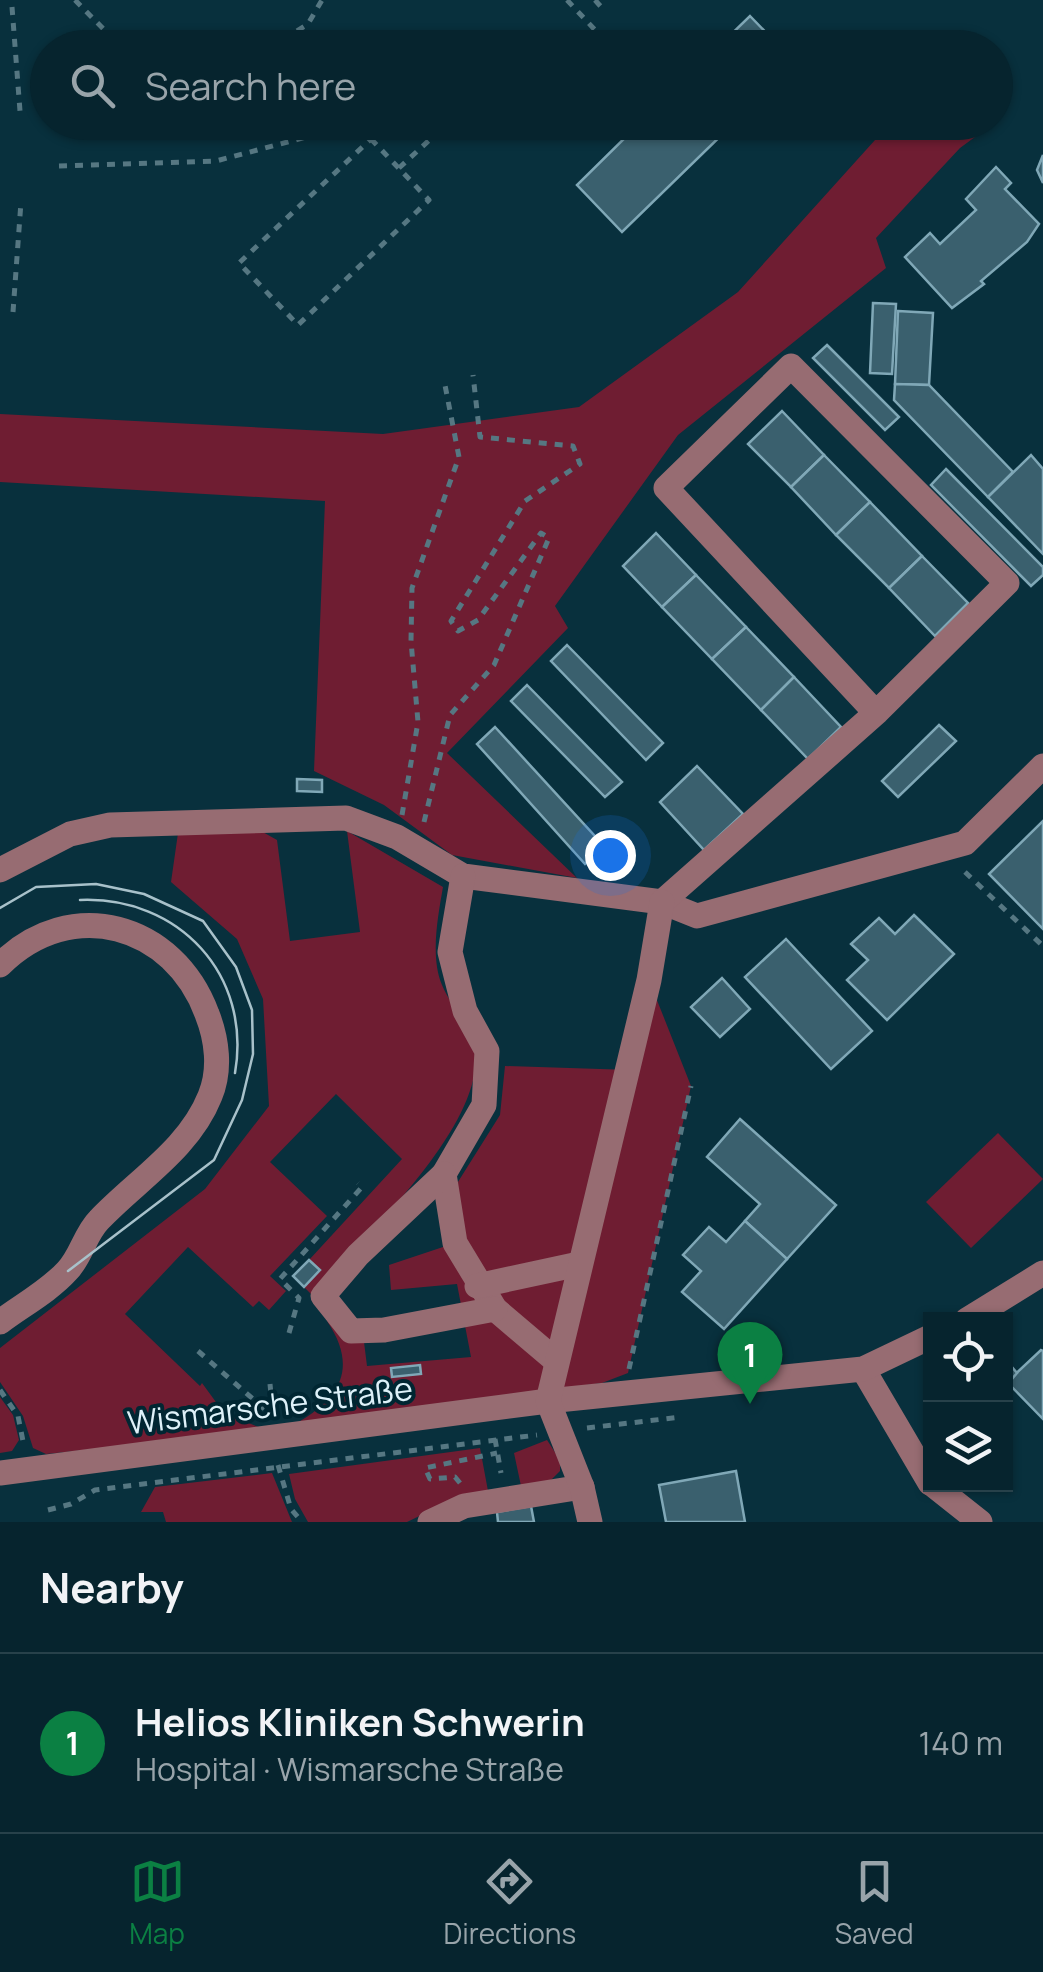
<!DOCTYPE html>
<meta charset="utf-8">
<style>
body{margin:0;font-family:Manrope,sans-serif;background:#0f2c36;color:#f1f3f6}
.controls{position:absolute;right:30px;bottom:30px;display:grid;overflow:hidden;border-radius:0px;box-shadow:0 2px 8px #0004}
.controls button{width:90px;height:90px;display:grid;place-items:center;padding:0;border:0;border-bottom:2px solid #27414a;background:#06242e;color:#f1f3f6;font:50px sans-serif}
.you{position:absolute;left:610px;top:855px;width:35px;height:35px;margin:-25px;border:8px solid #fff;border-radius:50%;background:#1a73e8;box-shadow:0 0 0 15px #1a73e833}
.badge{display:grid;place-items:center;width:65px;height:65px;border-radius:50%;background:#0b8043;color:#fff;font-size:32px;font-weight:700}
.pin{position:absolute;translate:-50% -82px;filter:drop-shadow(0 2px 5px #0008)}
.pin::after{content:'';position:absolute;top:52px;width:35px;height:30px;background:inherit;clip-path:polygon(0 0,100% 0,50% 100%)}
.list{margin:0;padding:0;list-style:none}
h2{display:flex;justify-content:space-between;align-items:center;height:130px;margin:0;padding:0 40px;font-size:42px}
h2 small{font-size:32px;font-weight:400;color:#98a4aa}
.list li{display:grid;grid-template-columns:65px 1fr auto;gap:30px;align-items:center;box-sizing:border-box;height:180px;padding:0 40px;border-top:2px solid #27414a}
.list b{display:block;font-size:38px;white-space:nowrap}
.list p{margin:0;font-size:32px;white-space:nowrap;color:#98a4aa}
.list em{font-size:32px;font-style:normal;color:#98a4aa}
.icon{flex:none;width:55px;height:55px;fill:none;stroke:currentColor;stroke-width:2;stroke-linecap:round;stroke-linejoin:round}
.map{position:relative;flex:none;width:1043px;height:1522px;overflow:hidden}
.search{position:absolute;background:#06242e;box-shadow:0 2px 8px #0004;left:30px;right:30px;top:30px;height:110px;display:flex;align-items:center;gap:25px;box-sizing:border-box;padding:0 35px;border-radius:55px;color:#98a4aa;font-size:38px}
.sheet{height:310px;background:#06242e}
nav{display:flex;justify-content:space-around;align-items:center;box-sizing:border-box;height:140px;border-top:2px solid #27414a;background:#06242e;font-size:28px;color:#98a4aa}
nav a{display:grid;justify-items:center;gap:5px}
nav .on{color:#0b8043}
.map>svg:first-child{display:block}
</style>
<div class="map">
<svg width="1043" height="1522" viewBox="0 0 1043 1522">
<rect width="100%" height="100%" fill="#08303d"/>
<g fill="#6f1d32">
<polygon points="885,123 994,123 960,148 876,238 886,268 678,435 555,606 568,628 447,753 577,878 452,855 384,805 314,771 325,501 0,482 0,414 383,434 579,407 738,292 875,140"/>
<path d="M 261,831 L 277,840 L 290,941 L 360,932 L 347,831 L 443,887 C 438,916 430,957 442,985 C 451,1006 473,1031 475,1053 C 484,1127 359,1243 312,1295 L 304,1287 L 320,1270 L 309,1260 L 402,1159 L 336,1094 L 270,1162 L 327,1216 L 270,1276 L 286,1291 L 269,1310 L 259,1301 L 253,1307 L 188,1247 L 125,1314 L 200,1386 L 202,1383 L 224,1413 L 268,1431 L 46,1454 L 33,1448 L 23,1416 L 0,1382 L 0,1348 L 205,1189 L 269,1106 L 263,999 L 237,939 L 171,882 L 178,833 Z"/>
<path d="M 649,980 L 691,1086 L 628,1373 L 602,1383 L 297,1423 C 343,1396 357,1366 327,1321 L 364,1342 L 367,1366 L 471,1357 L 457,1284 L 391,1290 L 389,1265 L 458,1242 L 451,1193 L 500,1115 L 505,1066 L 631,1070 Z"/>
<polygon points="998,1133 1043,1179 971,1248 926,1202"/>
<polygon points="0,1397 13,1415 19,1440 12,1451 0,1453"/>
<polygon points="547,1440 560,1460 560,1471 550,1481 521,1486 514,1453"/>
<polygon points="480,1448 488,1491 459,1497 407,1522 308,1522 295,1499 289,1474"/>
<polygon points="272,1473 292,1522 166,1522 163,1512 141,1512 155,1487"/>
</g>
<g fill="#3a606e" stroke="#80a8b7" stroke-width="2.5">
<polygon points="750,16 781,48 717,48"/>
<polygon points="641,122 735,122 622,232 577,185"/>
<polygon points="1043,155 1043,183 1037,170"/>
<polygon points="996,167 1011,183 1005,189 1039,224 1027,242 981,281 984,284 952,308 905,257 930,233 940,244 976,210 966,199"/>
<polygon points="873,303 896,304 892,374 870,373"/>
<polygon points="898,311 933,313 929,385 895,384"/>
<polygon points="827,345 899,417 885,430 813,358"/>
<polygon points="895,384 929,385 1013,472 988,497 894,400"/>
<polygon points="782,411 824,455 791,487 748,444"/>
<polygon points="824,455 870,502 836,535 791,487"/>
<polygon points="1031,455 1043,469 1043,554 988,497"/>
<polygon points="946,469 1043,567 1043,575 1031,586 931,485"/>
<polygon points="870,502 922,556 889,588 836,535"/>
<polygon points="656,533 696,575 662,607 623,566"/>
<polygon points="922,556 968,603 935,636 889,588"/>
<polygon points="696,575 746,627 712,659 662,607"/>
<polygon points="746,627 794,677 761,710 712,659"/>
<polygon points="567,645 663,743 646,760 551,661"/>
<polygon points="794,677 841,727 808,759 761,710"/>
<polygon points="527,685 622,782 605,797 511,701"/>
<polygon points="939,725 956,741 898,797 882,781"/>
<polygon points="495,727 604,846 585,864 477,744"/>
<polygon points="697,766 743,814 704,850 660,802"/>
<polygon points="297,779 322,780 322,792 297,791"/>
<polygon points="1043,821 1043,929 989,874"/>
<polygon points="914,915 954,954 887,1020 847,980 868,960 851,944 879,918 895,934"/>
<polygon points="786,939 872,1031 831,1069 745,977"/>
<polygon points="722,978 750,1009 720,1037 691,1007"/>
<polygon points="740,1119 836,1205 787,1259 745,1221 760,1204 707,1157"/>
<polygon points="745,1221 787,1259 724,1329 682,1292 701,1271 683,1255 709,1227 726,1242"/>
<polygon points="309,1260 320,1270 304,1287 293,1276"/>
<polygon points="1041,1350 1043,1351 1043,1419 1007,1382"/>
<polygon points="1006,1360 1017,1373 1006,1386"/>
<polygon points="420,1365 421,1374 392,1377 391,1368"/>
<polygon points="736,1471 745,1522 666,1522 659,1485"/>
<polygon points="531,1506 534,1522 498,1522 497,1512"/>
</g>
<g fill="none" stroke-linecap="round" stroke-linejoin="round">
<g stroke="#567782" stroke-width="5" stroke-dasharray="8 8" stroke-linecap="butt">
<polyline points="75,0 122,48"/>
<polyline points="567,0 612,48"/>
<polyline points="595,0 603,9"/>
<polyline points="12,7 20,111"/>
<polyline points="270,48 308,24 322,0"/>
<polygon points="371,139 429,200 298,325 239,263"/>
<polyline points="59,166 216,161 363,122"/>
<polyline points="399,168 449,122"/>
<polyline points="13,312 21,202"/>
<polyline points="402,815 418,722 411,641 412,588 459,457 444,380"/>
<polyline points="424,822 450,715 494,665 549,538 541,533 478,620 458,631 451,621 525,501 580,464 573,446 480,437 473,375"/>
<polyline points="965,872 1043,946"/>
<polyline points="289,1333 299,1298 280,1279 362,1187 358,1183"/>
<polyline points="198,1351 268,1412"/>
<polyline points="629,1369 691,1086"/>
<polyline points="270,1384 273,1415"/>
<polyline points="0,1390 18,1416 24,1446"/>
<polyline points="587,1428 681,1417"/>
<polyline points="495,1439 501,1473"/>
<polyline points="278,1465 291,1509 302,1522"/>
<polyline points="460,1483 455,1477 430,1479 425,1468 497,1453"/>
<polyline points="48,1510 71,1504 95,1490 537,1435"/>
</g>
<g stroke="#976c72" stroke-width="25">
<polyline points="0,870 70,834 110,825 346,818 397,837 463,876 662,902 697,916 965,843 1043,766"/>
<polyline points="463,876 450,952 465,1011 487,1051 484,1105 444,1174 455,1243 495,1309 555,1360"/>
<polyline points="662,902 876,713 666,488 791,366 1007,583 876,713"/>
<path d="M 0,965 C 71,894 174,924 207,1014 C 217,1039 221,1070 210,1096 C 189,1149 137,1180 99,1220 C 85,1234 81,1257 67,1271 C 49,1291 21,1306 0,1322"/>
<polyline points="444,1174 358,1255 323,1296 351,1331 384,1330 495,1309"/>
<polyline points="477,1286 579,1264"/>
<polyline points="967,1320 1043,1273"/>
<polyline points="863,1369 930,1483"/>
<polyline points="0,1473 548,1401 863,1369 930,1337"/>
<polyline points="932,1484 980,1522"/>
<polyline points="430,1522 464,1506 582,1487"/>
<polyline points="590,1522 582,1487 548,1401 649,980 662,902"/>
</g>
<g stroke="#a8c1ca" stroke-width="2.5">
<path d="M 80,900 C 179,896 252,975 235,1073"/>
<polyline points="0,908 36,887 96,884 144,894 203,921 236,967 252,1010 253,1054 242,1100 214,1160 68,1271"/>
</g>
</g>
<g text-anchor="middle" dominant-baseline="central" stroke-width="8" stroke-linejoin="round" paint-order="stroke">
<g font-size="32" fill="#ddf1f9" stroke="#002632">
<text transform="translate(270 1405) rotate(-7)">Wismarsche Straße</text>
</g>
</g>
</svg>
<div class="controls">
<button><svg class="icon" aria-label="locate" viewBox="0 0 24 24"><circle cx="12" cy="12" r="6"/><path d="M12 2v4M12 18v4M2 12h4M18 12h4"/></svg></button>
<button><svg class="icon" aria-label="layers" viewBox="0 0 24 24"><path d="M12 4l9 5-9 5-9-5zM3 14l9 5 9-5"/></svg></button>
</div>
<div class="you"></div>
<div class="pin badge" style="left:750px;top:1404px">1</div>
<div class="search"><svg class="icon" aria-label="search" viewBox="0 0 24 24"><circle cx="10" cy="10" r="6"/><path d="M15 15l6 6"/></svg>Search here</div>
</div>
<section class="sheet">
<h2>Nearby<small></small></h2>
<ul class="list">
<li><span class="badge">1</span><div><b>Helios Kliniken Schwerin</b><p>Hospital · Wismarsche Straße</p></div><em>140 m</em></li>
</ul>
</section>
<nav>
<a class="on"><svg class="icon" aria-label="map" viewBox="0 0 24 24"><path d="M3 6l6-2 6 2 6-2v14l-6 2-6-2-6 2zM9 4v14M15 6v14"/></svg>Map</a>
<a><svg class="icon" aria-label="directions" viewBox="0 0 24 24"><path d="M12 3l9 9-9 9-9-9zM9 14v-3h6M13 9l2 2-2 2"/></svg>Directions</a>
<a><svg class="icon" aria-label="saved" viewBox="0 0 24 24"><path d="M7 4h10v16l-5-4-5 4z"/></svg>Saved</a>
</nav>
